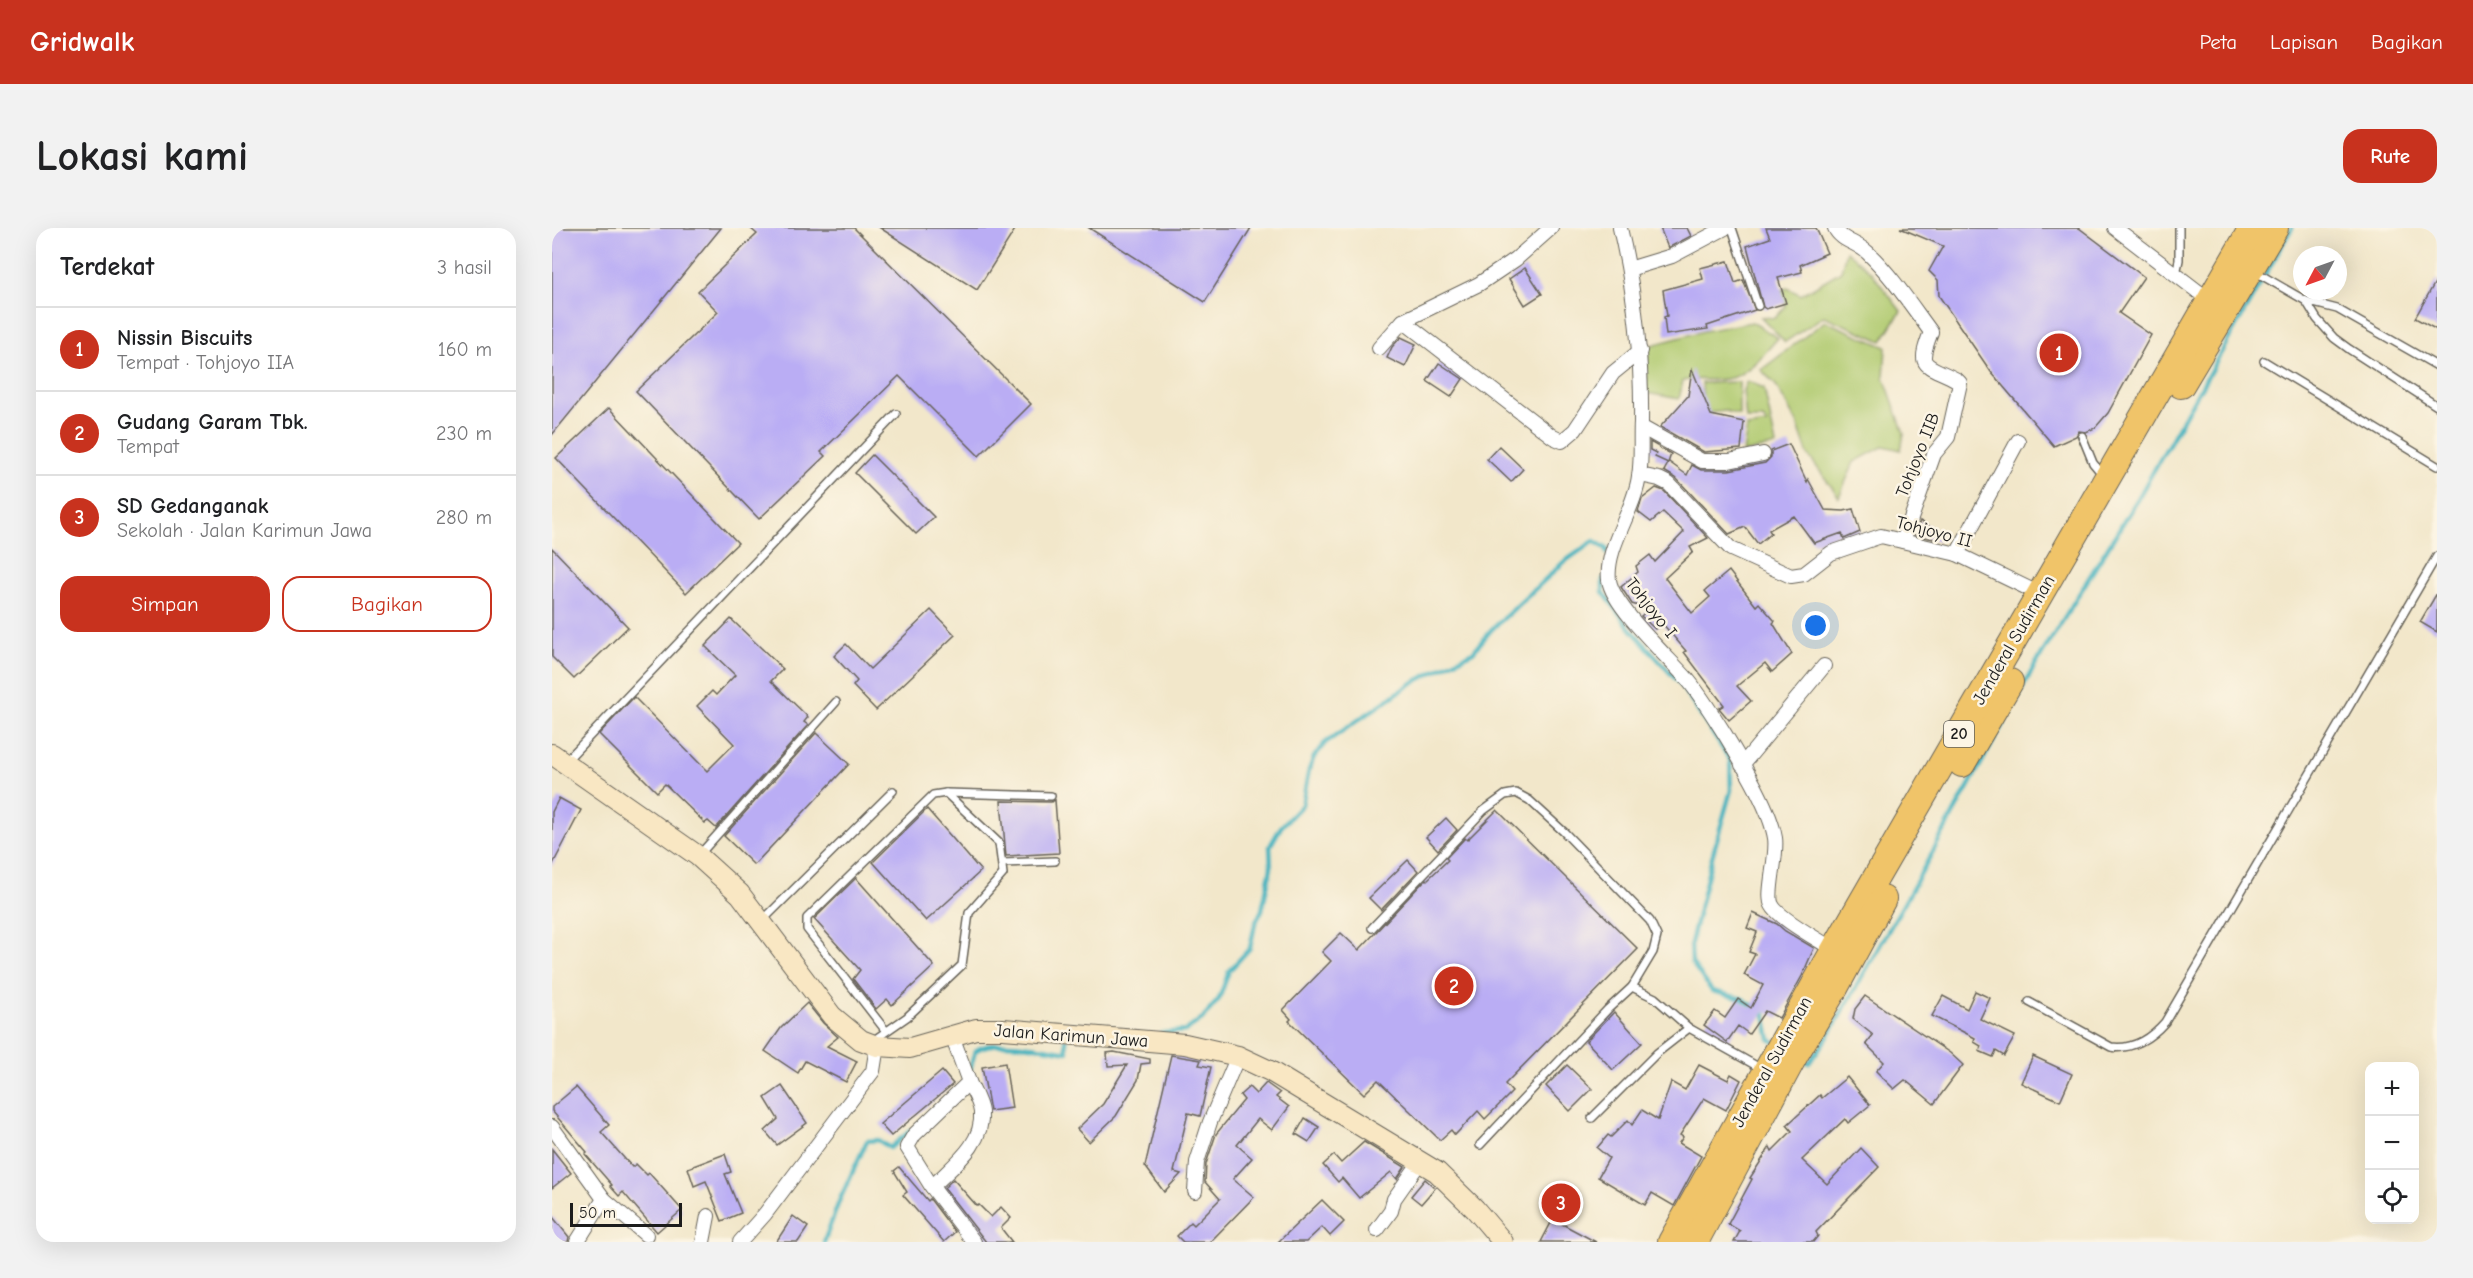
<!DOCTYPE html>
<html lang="id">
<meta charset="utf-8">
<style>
body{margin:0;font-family:"Comic Neue",sans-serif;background:#f2f2f2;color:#202124}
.controls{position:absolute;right:18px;bottom:18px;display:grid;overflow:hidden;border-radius:12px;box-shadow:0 6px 24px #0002}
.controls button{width:54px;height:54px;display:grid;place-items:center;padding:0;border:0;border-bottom:2px solid #e0e0e0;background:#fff;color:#202124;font:30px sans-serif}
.compass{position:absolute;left:1741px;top:18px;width:54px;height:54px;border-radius:50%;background:#fff;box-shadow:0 6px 24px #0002;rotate:229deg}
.scale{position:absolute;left:18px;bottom:15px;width:112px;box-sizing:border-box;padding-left:6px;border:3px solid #1c1c1c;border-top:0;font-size:16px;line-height:21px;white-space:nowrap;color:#1c1c1c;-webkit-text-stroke:4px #fcf5e5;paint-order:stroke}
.you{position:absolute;left:1264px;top:398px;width:21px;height:21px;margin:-15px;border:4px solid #fff;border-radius:50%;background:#1a73e8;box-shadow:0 0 0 9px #1a73e833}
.badge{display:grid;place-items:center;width:39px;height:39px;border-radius:50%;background:#c8321e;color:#fff;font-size:20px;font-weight:700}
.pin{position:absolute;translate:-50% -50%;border:3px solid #fff;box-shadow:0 2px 6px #0006}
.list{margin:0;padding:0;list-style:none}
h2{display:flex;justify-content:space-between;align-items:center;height:78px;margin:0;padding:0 24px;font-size:26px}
h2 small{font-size:20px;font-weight:400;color:#757577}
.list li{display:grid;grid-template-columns:39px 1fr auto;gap:18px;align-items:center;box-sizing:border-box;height:84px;padding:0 24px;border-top:2px solid #e0e0e0}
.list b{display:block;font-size:22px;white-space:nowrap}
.list p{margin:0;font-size:20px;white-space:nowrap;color:#757577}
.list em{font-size:20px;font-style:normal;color:#757577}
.actions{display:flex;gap:12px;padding:18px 24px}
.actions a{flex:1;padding:14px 0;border:2px solid #c8321e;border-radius:18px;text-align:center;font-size:21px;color:#c8321e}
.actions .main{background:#c8321e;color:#fff}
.icon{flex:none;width:33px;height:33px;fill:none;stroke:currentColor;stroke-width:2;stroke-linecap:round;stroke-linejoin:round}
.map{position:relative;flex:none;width:1885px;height:1014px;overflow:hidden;border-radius:18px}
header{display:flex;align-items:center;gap:36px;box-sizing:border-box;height:84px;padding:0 30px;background:#c8321e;color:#fff}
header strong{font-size:28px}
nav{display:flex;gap:33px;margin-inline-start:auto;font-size:21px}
.intro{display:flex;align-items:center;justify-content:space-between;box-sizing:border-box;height:144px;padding:0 36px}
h1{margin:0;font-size:42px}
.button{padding:15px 27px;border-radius:18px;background:#c8321e;color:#fff;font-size:21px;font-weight:700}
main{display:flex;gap:36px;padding:0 36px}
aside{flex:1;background:#fff;border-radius:18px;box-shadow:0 6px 24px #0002}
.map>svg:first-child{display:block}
</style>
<header>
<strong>Gridwalk</strong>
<nav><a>Peta</a><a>Lapisan</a><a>Bagikan</a></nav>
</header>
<div class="intro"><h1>Lokasi kami</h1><a class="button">Rute</a></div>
<main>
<aside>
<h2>Terdekat<small>3 hasil</small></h2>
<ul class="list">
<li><span class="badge">1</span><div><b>Nissin Biscuits</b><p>Tempat · Tohjoyo IIA</p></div><em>160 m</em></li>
<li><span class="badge">2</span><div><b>Gudang Garam Tbk.</b><p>Tempat</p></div><em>230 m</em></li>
<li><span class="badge">3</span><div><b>SD Gedanganak</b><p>Sekolah · Jalan Karimun Jawa</p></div><em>280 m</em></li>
</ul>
<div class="actions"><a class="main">Simpan</a><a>Bagikan</a></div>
</aside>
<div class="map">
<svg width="1885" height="1014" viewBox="0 0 1885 1014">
<rect width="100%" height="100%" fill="#fcf5e5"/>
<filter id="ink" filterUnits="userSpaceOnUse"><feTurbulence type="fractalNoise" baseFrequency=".0167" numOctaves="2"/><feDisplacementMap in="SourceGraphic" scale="12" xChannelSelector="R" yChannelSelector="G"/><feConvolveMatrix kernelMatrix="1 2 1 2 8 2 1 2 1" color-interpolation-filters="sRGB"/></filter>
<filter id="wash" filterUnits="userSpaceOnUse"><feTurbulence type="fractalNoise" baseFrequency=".008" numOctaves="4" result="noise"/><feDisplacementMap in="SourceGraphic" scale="24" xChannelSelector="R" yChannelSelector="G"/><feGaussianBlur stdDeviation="1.35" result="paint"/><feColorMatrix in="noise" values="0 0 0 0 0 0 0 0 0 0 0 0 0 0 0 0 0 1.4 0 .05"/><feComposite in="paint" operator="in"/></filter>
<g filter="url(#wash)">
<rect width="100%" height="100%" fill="#f2e7ca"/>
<g fill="#b0ca70" stroke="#667346" stroke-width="1.5">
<polygon points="1294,23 1319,44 1349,83 1330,113 1272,88 1233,114 1209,89 1223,90 1234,78 1228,63 1235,60 1249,67 1289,43"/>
<polygon points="1273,93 1334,119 1332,149 1352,205 1349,222 1332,218 1302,234 1287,269 1256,227 1245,195 1223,156 1209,142"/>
<path d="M 1200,94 L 1226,110 C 1214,124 1194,149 1174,151 C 1159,153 1145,150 1131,153 L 1127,171 L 1094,165 L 1096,118 L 1152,103 Z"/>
<polygon points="1195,153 1212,160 1224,217 1191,225 1195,199 1215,196 1211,191 1194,191 1191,162"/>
<polygon points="1187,154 1187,187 1174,183 1155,185 1151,182 1150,155"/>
</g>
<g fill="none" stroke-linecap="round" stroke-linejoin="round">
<g stroke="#44b3bf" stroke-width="4.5">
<polyline points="1051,351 1051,364 1077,399 1129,457 1178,532 1179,562 1160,629 1139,715 1140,735 1160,763 1191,771 1213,786 1218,811 1222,814"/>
<polyline points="610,805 633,803 650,791 667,771 677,743 698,720 703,696 710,682 719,640 718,618 729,599 750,577 757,542 762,529 773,515 860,455 921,424 939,402 1012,334 1042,313 1055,321 1055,325"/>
<polyline points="1249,831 1257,835 1278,805 1363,656 1482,439 1585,272 1740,0"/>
<path d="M 418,842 L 423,823 C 443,809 491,820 515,824 L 514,812"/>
<polyline points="272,1014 288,971 315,913 326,912 338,920 358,903"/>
</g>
</g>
<g id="blocks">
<g fill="#baadf4">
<polygon points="0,0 169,0 0,207"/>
<polygon points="198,0 302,0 479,176 427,228 347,148 269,224 273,228 207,291 84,163 166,84 146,63 205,6"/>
<polygon points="328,0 464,0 425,62"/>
<polygon points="537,0 699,0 653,74"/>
<polygon points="1108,0 1135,0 1139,8 1116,20"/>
<polygon points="1214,0 1264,0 1275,25 1248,37 1250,44 1226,50 1234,75 1214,81 1211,79 1195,18 1218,10"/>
<polygon points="1348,0 1527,0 1592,49 1567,85 1599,107 1556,185 1543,200 1534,204 1527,203 1524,208 1502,218 1439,144 1387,68 1386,52 1377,43 1391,18"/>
<polygon points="1176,33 1183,55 1191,52 1203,82 1155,98 1156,101 1114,107 1112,89 1115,88 1111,62 1151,51 1148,40"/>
<polygon points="973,40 990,66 973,77 957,51"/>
<polygon points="1885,51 1885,102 1863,90"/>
<polygon points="849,109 864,116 853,139 835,130 840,119"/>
<polygon points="887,135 911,151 899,169 875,153"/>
<polygon points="1140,141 1159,187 1192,194 1189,221 1152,224 1108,199 1136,168"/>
<polygon points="57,180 186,315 134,365 4,230"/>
<polygon points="1098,214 1119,226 1116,235 1103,229 1104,225 1098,222"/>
<polygon points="1237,216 1255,254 1256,251 1273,282 1292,283 1301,281 1308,304 1292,311 1290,305 1262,315 1242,288 1217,302 1219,305 1206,316 1193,299 1177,306 1124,250 1112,243 1117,234 1135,247 1140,237 1149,242 1177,242 1213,235 1219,229 1219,223"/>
<polygon points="947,218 971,241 959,254 935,231"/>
<polygon points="320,227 382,289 364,306 303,245"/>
<polygon points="1104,260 1112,263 1156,310 1138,319 1141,324 1113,350 1140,385 1158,369 1153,363 1177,343 1204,378 1207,375 1223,393 1221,395 1240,426 1220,444 1213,435 1185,458 1199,473 1177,492 1167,480 1172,477 1132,424 1134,423 1110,395 1103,401 1089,388 1097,381 1080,376 1069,359 1086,344 1084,338 1098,327 1103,334 1132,304 1111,284 1099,294 1086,284 1090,271"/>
<polygon points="1368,293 1389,305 1386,312 1363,307"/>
<polygon points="0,320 76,399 22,451 0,429"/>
<polygon points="1885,365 1885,404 1868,394"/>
<polygon points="379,382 403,407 324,482 301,458 305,453 282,428 294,416 318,441"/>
<polygon points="179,391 231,441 219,453 256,489 252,494 256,497 164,600 156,593 153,595 113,556 105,564 47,506 82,469 155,543 182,516 145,478 160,463 164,467 183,447 153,418"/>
<polygon points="264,505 297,536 202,637 172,608"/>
<polygon points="7,570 29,582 0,638 0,584"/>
<polygon points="503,572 507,625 454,628 449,573 499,574"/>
<polygon points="375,581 429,643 374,693 321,634"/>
<polygon points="945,582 1086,721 953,856 960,864 933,891 926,883 903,907 899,902 888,912 826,852 812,866 737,793 739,791 731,782 779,733 770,724 789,705 807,722 874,651 875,652 896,632 894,630 913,610 915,612"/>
<polygon points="894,590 905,602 886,622 874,609"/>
<polygon points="856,632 866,643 829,682 817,670"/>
<polygon points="304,650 382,738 340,777 335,771 324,781 301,751 308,742 262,691"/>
<polygon points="1201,685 1225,696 1233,703 1262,720 1250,748 1227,790 1213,783 1197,806 1186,798 1175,814 1152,797 1163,783 1173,790 1186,771 1199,780 1211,757 1192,747 1203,726 1197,724 1205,704 1195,700"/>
<polygon points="1423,763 1438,770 1428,791 1463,808 1452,828 1444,823 1441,829 1427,823 1429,818 1422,814 1423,810 1380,788 1391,768 1415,781"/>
<polygon points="1313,768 1398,825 1411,837 1382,876 1353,852 1342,861 1324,843 1332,834 1314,816 1321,807 1301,791 1303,781"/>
<polygon points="255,775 271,795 286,809 275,818 305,833 294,854 253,833 246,845 213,823 229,800"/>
<polygon points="1062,784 1090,815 1061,842 1034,813"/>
<polygon points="562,824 598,831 598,835 589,836 586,852 564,888 537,914 525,901 551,876 575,837 556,838 555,825"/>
<polygon points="619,827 649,832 647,837 659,839 648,888 636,885 622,944 629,946 612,964 593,938"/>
<polygon points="1481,828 1520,846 1508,873 1469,855"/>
<polygon points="453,835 460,880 438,883 430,839"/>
<polygon points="1015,837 1040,861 1018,883 994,858"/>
<polygon points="1147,837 1176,852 1179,846 1189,852 1174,882 1152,870 1128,907 1131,909 1127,915 1149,928 1122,978 1100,965 1093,977 1046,949 1057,930 1045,920 1056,907 1059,909 1076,892 1080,897 1090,882 1106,892 1119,854 1133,862"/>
<polygon points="390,843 401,856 339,908 328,896"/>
<polygon points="1295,849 1318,877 1296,895 1293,891 1250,932 1275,956 1309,920 1327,939 1264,1004 1266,1008 1261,1014 1182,1014 1188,1003 1176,996 1200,951 1198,950 1218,919 1220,923 1240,903 1235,897 1268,867 1270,870"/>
<polygon points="714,855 728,865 724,869 737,879 720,902 706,891 685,917 700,930 681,951 702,969 658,1014 631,1014 625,1008 639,994 642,997 668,971 653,954 654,936 664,906 692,872 688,867 697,859 704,866"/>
<polygon points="230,858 255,895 225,917 213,903 226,891 213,870"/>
<polygon points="24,859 57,897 49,904 80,939 84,936 95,947 97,945 130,982 105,1004 71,964 67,968 58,958 60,957 33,926 35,924 0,883 0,879"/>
<polygon points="753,890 767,899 757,914 744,906"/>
<polygon points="812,914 853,939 845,951 839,944 807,970 790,950 786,954 771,937 782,927 789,935"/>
<polygon points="0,921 19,945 0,960"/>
<polygon points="173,926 179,944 173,946 189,985 170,993 154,953 142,958 136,940"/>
<polygon points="347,939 376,973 378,971 403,1004 392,1014 351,967 355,964 342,943"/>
<polygon points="401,951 425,978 427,977 439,989 449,979 459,990 449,1000 460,1014 434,1014 392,960"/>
<polygon points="873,951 883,960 869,976 859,968"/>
<polygon points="770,972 792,994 778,1008 770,999 754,1014 726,1014"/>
<polygon points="0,988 17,1009 16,1014 0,1014"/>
<polygon points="241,988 256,999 246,1014 224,1014"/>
<polygon points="1001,991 1044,1014 989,1014"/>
</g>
</g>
</g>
<g filter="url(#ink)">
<use href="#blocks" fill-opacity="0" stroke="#676359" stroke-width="1.5"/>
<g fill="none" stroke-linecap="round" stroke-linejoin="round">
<g stroke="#676359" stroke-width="10">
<g id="lane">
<polyline points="1180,0 1206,78"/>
<polyline points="1702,43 1754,73 1765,91 1782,110 1797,121 1885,178"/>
<polyline points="1624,46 1627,32 1627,0"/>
<polyline points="1754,73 1785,81 1885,138"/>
<polyline points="1712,133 1885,238"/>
<polyline points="1530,208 1541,235 1551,247"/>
<polyline points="14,533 344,186"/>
<polyline points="394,565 499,568"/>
<polyline points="148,626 284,474"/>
<polyline points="450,635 503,633"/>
<polyline points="210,693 341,563"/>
<polyline points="820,700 931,583 953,567 964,565 977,572 1012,604 1098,693 1105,708 1101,724 1080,759"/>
<path d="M 1477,774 L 1559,819 C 1580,822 1599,810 1613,794 L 1885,328"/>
<polyline points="319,814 355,789 410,737 417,685 451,646 447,615 394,565 381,567 255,690 255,701 334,803"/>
<polyline points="1040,890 1105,825 1137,800 1210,841"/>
<polyline points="928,917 1056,781 1080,759 1103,770 1137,800"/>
</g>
</g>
<g stroke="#676359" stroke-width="16">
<g id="street">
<path d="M 1068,0 C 1083,64 1090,128 1089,194 C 1088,212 1090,231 1087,248 C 1083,282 1053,319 1057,352 C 1061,379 1117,430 1136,452 C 1150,469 1162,489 1174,508 C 1190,535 1218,580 1223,610 C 1226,627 1214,667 1220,677 C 1226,690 1269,713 1282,722"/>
<path d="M 1283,0 C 1289,13 1305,14 1316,25 C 1340,48 1359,77 1379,104 C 1364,142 1373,135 1405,152 L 1408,155 L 1396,209 L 1382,226 L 1351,313"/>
<polyline points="1563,0 1661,75"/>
<polyline points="1077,41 1120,28 1173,0"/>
<polyline points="851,93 1001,209 1010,213 1023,202 1061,145 1088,123"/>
<polyline points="827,120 851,93 927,56 964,31 999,0"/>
<polyline points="1089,199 1150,233 1177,233 1211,226"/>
<polyline points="1088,247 1107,251 1117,256 1179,321 1239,348 1252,346 1279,325 1329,308 1405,326 1490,367"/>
<polyline points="1405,326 1466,213"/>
<polyline points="1190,537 1272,438"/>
<polyline points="400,808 417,854 362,907 355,919 380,959 422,1014"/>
<polyline points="0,899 52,971 25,1014"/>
<path d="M 380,959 C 400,938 432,917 429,884 C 428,874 421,863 417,854"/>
<polyline points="643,963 645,934 658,894 686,828"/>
<polyline points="52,971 94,1007"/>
<polyline points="825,1002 839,983 842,971 868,934"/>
<polyline points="151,1014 156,988"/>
<polyline points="188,1014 213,986 321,843 325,818"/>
</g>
</g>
<g stroke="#676359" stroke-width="22">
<polyline id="secondary" points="0,526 146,628 188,666 280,788 309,812 325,818 358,820 424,801 451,801 633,816 686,828 718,843 885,944 923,981 951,1014"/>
</g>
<g stroke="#676359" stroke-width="28">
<g id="highway">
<polyline points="1629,157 1723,0"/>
<polyline points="1410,536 1458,454"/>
<polyline points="1119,1014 1282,722 1700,0"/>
<polyline points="1143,1014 1244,825 1283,760 1331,671"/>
</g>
</g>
<use href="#lane" stroke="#fff" stroke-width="7"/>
<use href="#street" stroke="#fff" stroke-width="14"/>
<use href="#secondary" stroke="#f9e7c3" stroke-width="20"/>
<use href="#highway" stroke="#f0c469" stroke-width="26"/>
</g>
</g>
<g text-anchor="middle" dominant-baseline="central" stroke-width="5" stroke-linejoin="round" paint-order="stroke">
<rect fill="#fcf5e5" stroke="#5f5d58" stroke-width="1.5" x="1392" y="493" width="30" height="26" rx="4.5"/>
<g font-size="16" font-weight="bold" fill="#1c1c1c">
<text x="1407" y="506">20</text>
</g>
<g font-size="18" fill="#1c1c1c" stroke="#fcf5e5">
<text transform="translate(1366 227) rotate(-68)">Tohjoyo IIB</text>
<text transform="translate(1382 304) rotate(15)">Tohjoyo II</text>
<text transform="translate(1099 380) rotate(52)">Tohjoyo I</text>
<text transform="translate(1462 412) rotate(-60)">Jenderal Sudirman</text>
<text transform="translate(519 808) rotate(4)">Jalan Karimun Jawa</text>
<text transform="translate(1220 834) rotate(-61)">Jenderal Sudirman</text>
</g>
</g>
</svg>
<div class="controls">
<button>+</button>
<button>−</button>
<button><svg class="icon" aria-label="locate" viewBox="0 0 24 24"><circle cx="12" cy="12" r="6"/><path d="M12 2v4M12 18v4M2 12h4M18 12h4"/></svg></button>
</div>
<svg class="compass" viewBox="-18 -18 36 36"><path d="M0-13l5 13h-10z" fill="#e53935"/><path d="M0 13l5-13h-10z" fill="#757577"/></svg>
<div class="scale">50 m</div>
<div class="you"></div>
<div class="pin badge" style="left:1507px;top:125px">1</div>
<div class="pin badge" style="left:902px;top:758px">2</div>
<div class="pin badge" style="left:1009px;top:975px">3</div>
</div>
</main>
